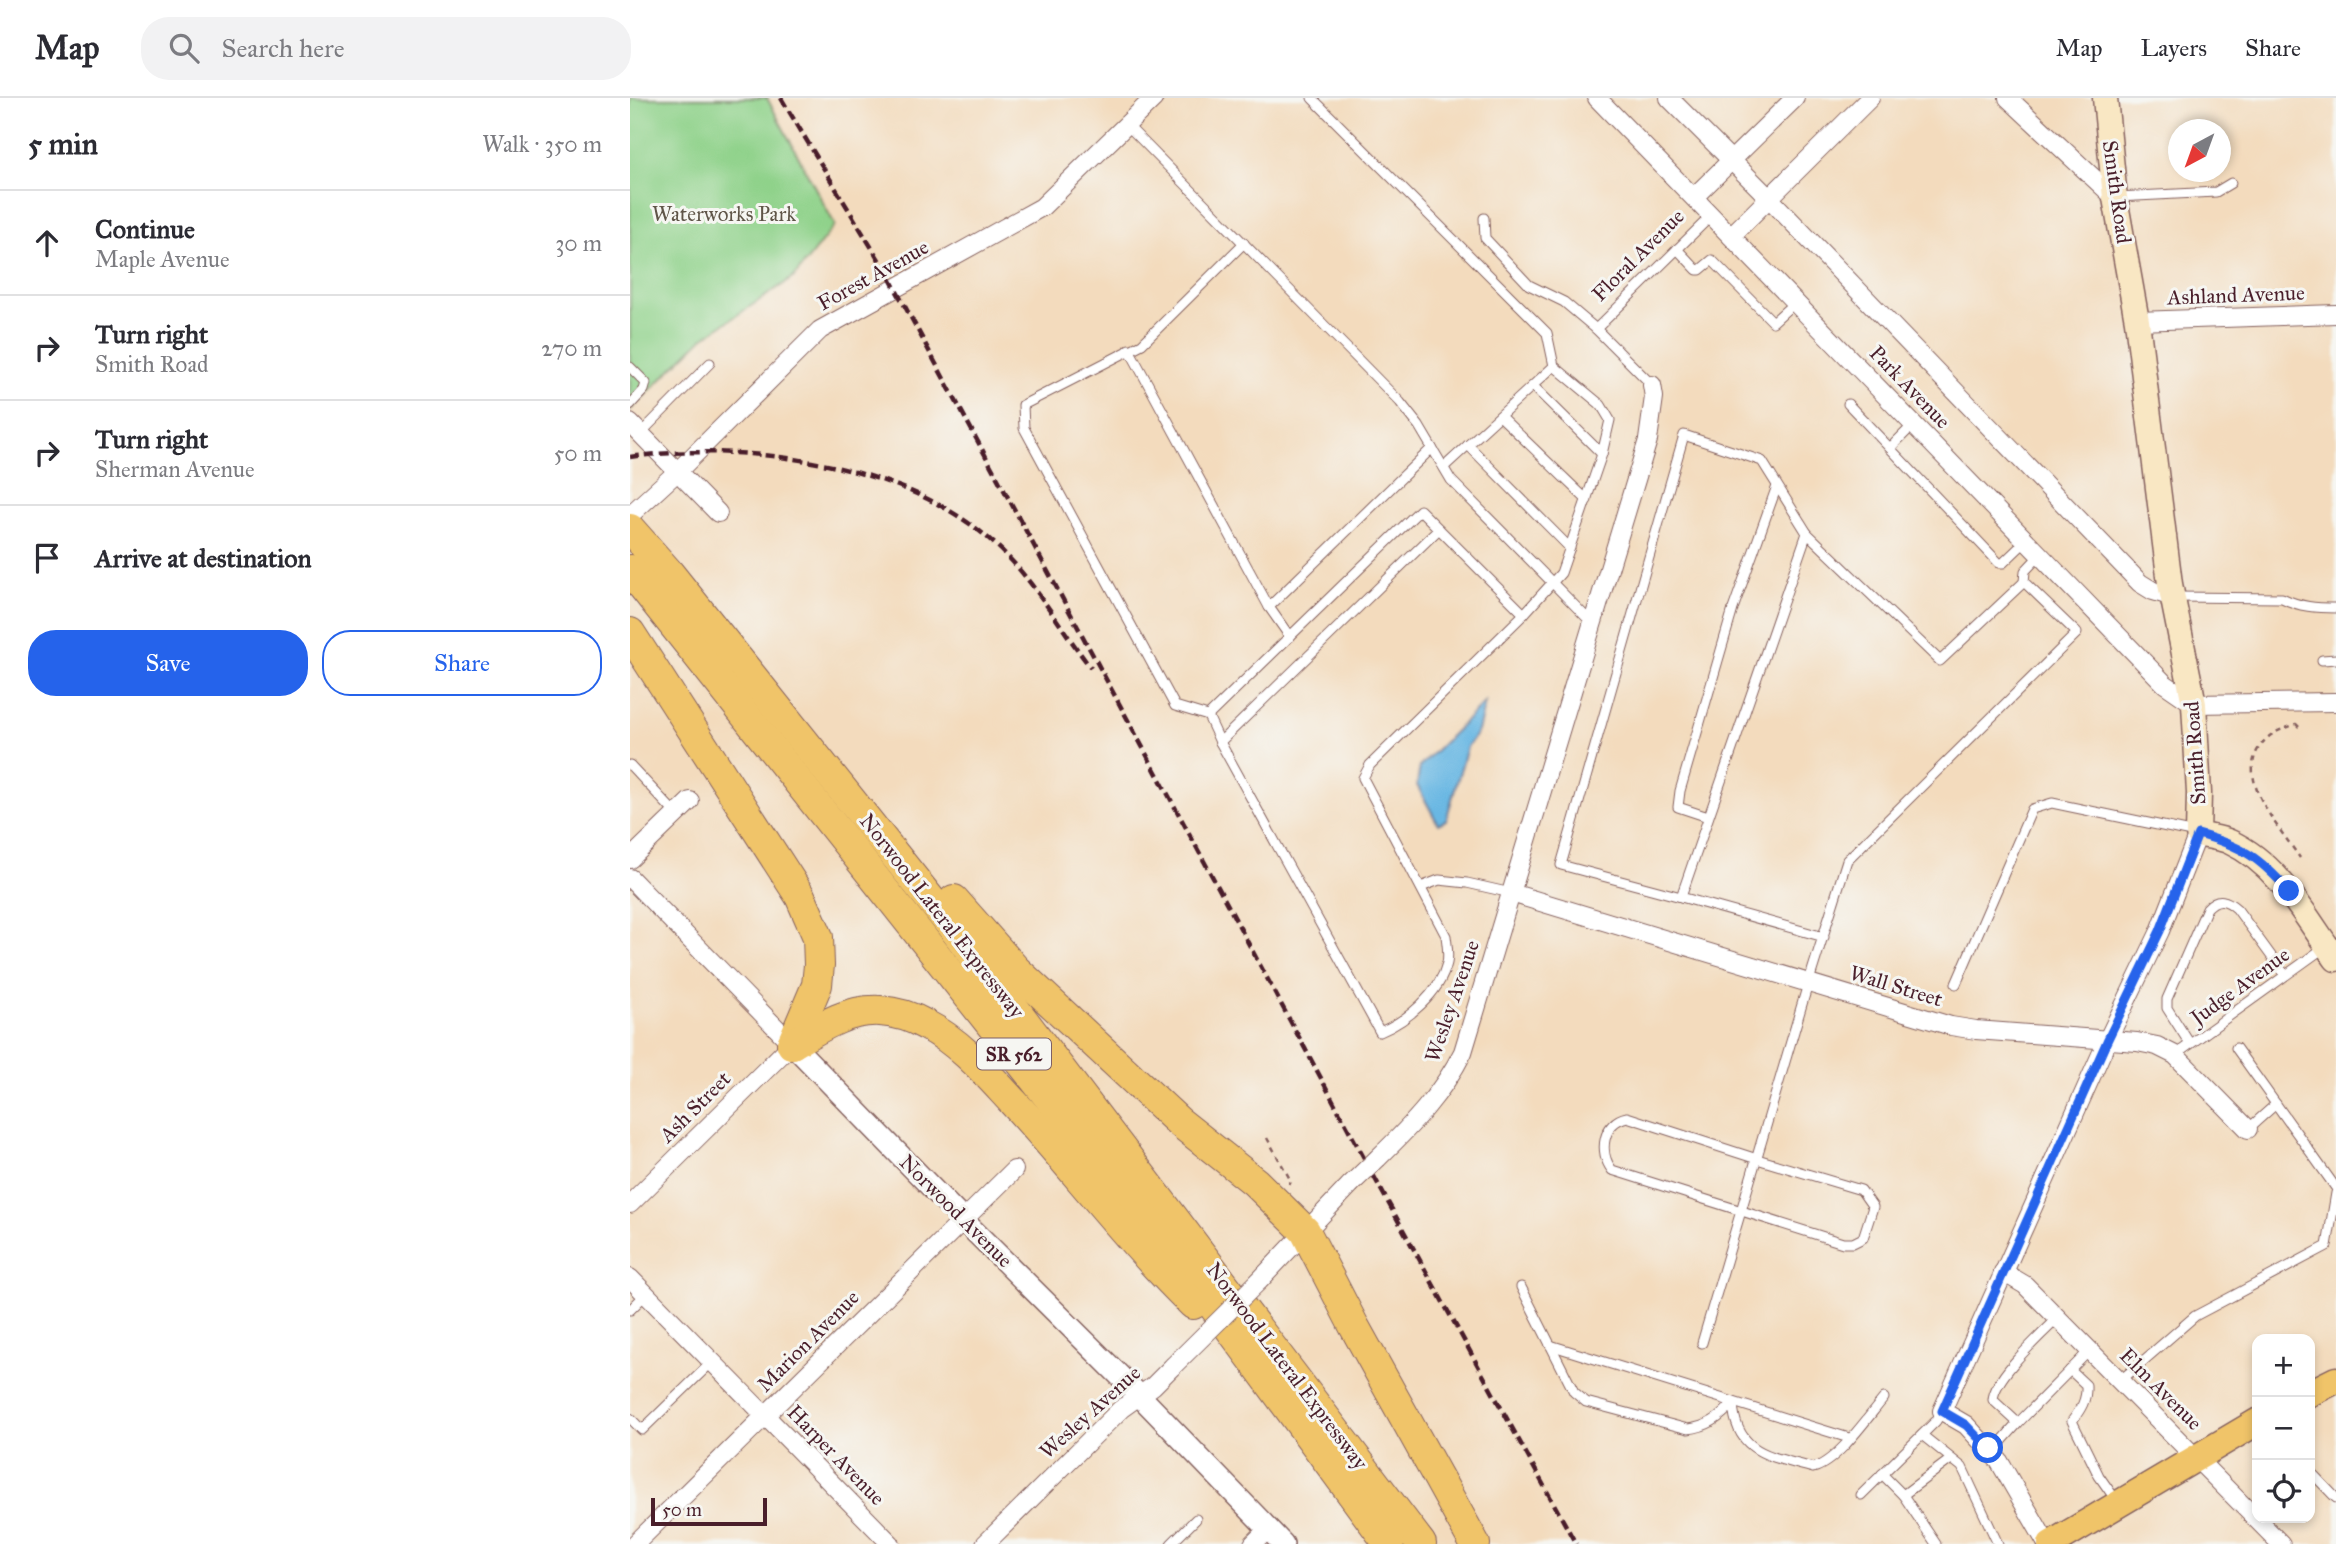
<!DOCTYPE html>
<meta charset="utf-8">
<style>
body{margin:0;font-family:"IM FELL Great Primer",serif;background:#f2f2f3;color:#2b2b33}
.controls{position:absolute;right:21px;bottom:21px;display:grid;overflow:hidden;border-radius:14px;box-shadow:0 4px 10px #0003}
.controls button{width:63px;height:63px;display:grid;place-items:center;padding:0;border:0;border-bottom:2px solid #e1e1e2;background:#fff;color:#2b2b33;font:35px sans-serif}
.compass{position:absolute;left:1538px;top:21px;width:63px;height:63px;border-radius:50%;background:#fff;box-shadow:0 4px 10px #0003;rotate:221deg}
.scale{position:absolute;left:21px;bottom:18px;width:116px;box-sizing:border-box;padding-left:7px;border:4px solid #4a1f2b;border-top:0;font-size:19px;line-height:24px;white-space:nowrap;color:#4a1f2b;-webkit-text-stroke:5px #f6f6f2;paint-order:stroke}
.stop{position:absolute;width:21px;height:21px;margin:-16px;border:5px solid #2563eb;border-radius:50%;background:#fff}
.stop.end{background:#2563eb;border-color:#fff;box-shadow:0 2px 7px #0008}
.list{margin:0;padding:0;list-style:none}
h2{display:flex;justify-content:space-between;align-items:center;height:91px;margin:0;padding:0 28px;font-size:30px}
h2 small{font-size:23px;font-weight:400;color:#7c7c81}
.list li{display:grid;grid-template-columns:46px 1fr auto;gap:21px;align-items:center;box-sizing:border-box;height:105px;padding:0 28px;border-top:2px solid #e1e1e2}
.list b{display:block;font-size:26px;white-space:nowrap}
.list p{margin:0;font-size:23px;white-space:nowrap;color:#7c7c81}
.list em{font-size:23px;font-style:normal;color:#7c7c81}
.actions{display:flex;gap:14px;padding:21px 28px}
.actions a{flex:1;padding:16px 0;border:2px solid #2563eb;border-radius:28px;text-align:center;font-size:24px;color:#2563eb}
.actions .main{background:#2563eb;color:#fff}
.icon{flex:none;width:38px;height:38px;fill:none;stroke:currentColor;stroke-width:2;stroke-linecap:round;stroke-linejoin:round}
.map{position:relative;flex:none;width:1706px;height:1446px;overflow:hidden}
header{display:flex;align-items:center;gap:42px;box-sizing:border-box;height:98px;padding:0 35px;background:#fff;border-bottom:2px solid #e1e1e2}
header strong{font-size:33px}
nav{display:flex;gap:38px;margin-inline-start:auto;font-size:24px}
.search{width:490px;height:63px;background:#f2f2f3;display:flex;align-items:center;gap:18px;box-sizing:border-box;padding:0 24px;border-radius:28px;color:#7c7c81;font-size:26px}
main{display:flex}
aside{flex:1;background:#fff}
.map>svg:first-child{display:block}
</style>
<header>
<strong>Map</strong>
<div class="search"><svg class="icon" aria-label="search" viewBox="0 0 24 24"><circle cx="10" cy="10" r="6"/><path d="M15 15l6 6"/></svg>Search here</div>
<nav><a>Map</a><a>Layers</a><a>Share</a></nav>
</header>
<main>
<aside>
<h2>5 min<small>Walk · 350 m</small></h2>
<ul class="list">
<li><svg class="icon" aria-label="ahead" viewBox="0 0 24 24"><path d="M12 20V5M6 11l6-6 6 6"/></svg><div><b>Continue</b><p>Maple Avenue</p></div><em>30 m</em></li>
<li><svg class="icon" aria-label="right" viewBox="0 0 24 24"><path d="M7 20v-9h11M14 6l5 5-5 5"/></svg><div><b>Turn right</b><p>Smith Road</p></div><em>270 m</em></li>
<li><svg class="icon" aria-label="right" viewBox="0 0 24 24"><path d="M7 20v-9h11M14 6l5 5-5 5"/></svg><div><b>Turn right</b><p>Sherman Avenue</p></div><em>50 m</em></li>
<li><svg class="icon" aria-label="arrive" viewBox="0 0 24 24"><path d="M6 21V4h12l-3 4 3 4H6"/></svg><div><b>Arrive at destination</b></div></li>
</ul>
<div class="actions"><a class="main">Save</a><a>Share</a></div>
</aside>
<div class="map">
<svg width="1706" height="1446" viewBox="0 0 1706 1446">
<rect width="100%" height="100%" fill="#f6f6f2"/>
<filter id="ink" filterUnits="userSpaceOnUse"><feTurbulence type="fractalNoise" baseFrequency=".0143" numOctaves="2"/><feDisplacementMap in="SourceGraphic" scale="14" xChannelSelector="R" yChannelSelector="G"/><feConvolveMatrix kernelMatrix="1 2 1 2 8 2 1 2 1" color-interpolation-filters="sRGB"/></filter>
<filter id="wash" filterUnits="userSpaceOnUse"><feTurbulence type="fractalNoise" baseFrequency=".00686" numOctaves="4" result="noise"/><feDisplacementMap in="SourceGraphic" scale="28" xChannelSelector="R" yChannelSelector="G"/><feGaussianBlur stdDeviation="1.57" result="paint"/><feColorMatrix in="noise" values="0 0 0 0 0 0 0 0 0 0 0 0 0 0 0 0 0 1.4 0 .05"/><feComposite in="paint" operator="in"/></filter>
<g filter="url(#wash)">
<rect width="100%" height="100%" fill="#f3dbbd"/>
<polygon fill="#8fd28a" stroke="#6c785a" stroke-width="2" points="0,0 137,0 205,127 164,179 73,240 0,312"/>
<polygon fill="#69b7e3" stroke="#5a6b87" stroke-width="2" points="855,604 848,633 837,649 816,722 808,726 787,687 790,668"/>
</g>
<g filter="url(#ink)">
<g fill="none" stroke-linecap="round" stroke-linejoin="round">
<g stroke="#85615e" stroke-width="11">
<g id="service">
<polyline points="682,0 917,235 924,268 814,369"/>
<polyline points="497,27 770,304 789,328 821,382 963,526"/>
<polyline points="1487,99 1586,94 1601,85"/>
<polyline points="854,120 855,140 899,187 934,204 966,231 1022,287"/>
<polyline points="614,145 512,246 393,307 394,330 545,608 578,618 790,412 894,516 931,475 972,356 980,322 971,307 924,268"/>
<polyline points="1047,151 1067,172 1070,172 1082,162 1143,224 1165,204"/>
<polyline points="966,231 1082,117"/>
<polyline points="499,251 639,509 660,539"/>
<polyline points="0,269 16,285 14,292 0,307"/>
<polyline points="903,288 972,356"/>
<polyline points="1218,306 1369,465 1373,465 1397,442"/>
<polyline points="870,318 957,402"/>
<polyline points="10,336 80,265"/>
<polyline points="838,347 940,450"/>
<polyline points="1260,350 1284,326"/>
<path d="M 1545,499 L 1652,500 C 1670,509 1686,510 1706,510"/>
<polyline points="639,509 802,350"/>
<polyline points="1692,562 1706,561"/>
<path d="M 578,618 L 590,644 L 750,934 C 777,923 810,895 817,865 C 819,857 817,846 816,838 L 733,680 L 740,667 L 894,516"/>
<polyline points="590,644 809,431"/>
<polyline points="0,667 46,716"/>
<polyline points="1078,719 1048,709 1050,693 1103,511 1147,388"/>
<polyline points="791,789 809,782 837,785 881,795"/>
<polyline points="1051,799 931,767 1054,337 1132,363 1177,435"/>
<polyline points="1194,839 1051,799 1177,435 1310,563 1394,484"/>
<polyline points="1326,886 1402,711 1422,705 1566,735"/>
<path d="M 1560,946 L 1537,910 L 1537,901 L 1577,810 C 1588,798 1597,802 1607,811 L 1655,877"/>
<polyline points="1606,950 1706,1090"/>
<polyline points="1545,957 1695,849"/>
<path d="M 997,1019 L 1127,1061 L 1231,1092 L 1243,1109 L 1233,1140 L 1223,1145 L 1213,1145 L 982,1072 C 968,1054 973,1024 997,1019 Z"/>
<polyline points="1618,1031 1646,1006"/>
<path d="M 891,1189 L 944,1294 L 956,1304 L 1058,1331 C 1077,1329 1092,1319 1103,1304 C 1105,1356 1141,1358 1183,1370 C 1207,1364 1237,1320 1254,1300"/>
<polyline points="0,1212 16,1196"/>
<path d="M 1428,1220 C 1411,1237 1364,1279 1363,1302 L 1388,1325 L 1460,1252"/>
<polyline points="1072,1245 1178,886 1217,762 1447,535 1394,484 1395,473 1411,456"/>
<polyline points="920,1247 1219,1340"/>
<path d="M 1440,1272 L 1456,1287 C 1457,1302 1451,1311 1442,1323 L 1469,1378 L 1488,1405"/>
<polyline points="1490,1283 1565,1218 1697,1148 1706,1095"/>
<polyline points="0,1320 12,1332 83,1263"/>
<polyline points="1292,1337 1332,1369 1368,1446"/>
<polyline points="1362,1354 1388,1325"/>
<polyline points="1680,1373 1706,1400"/>
<polyline points="1252,1376 1273,1397 1321,1361"/>
<polyline points="1231,1397 1306,1323 1312,1313"/>
<polyline points="1273,1397 1306,1446"/>
<polyline points="541,1446 566,1421"/>
</g>
</g>
<g stroke="#85615e" stroke-width="20">
<g id="minor">
<polyline points="967,0 1535,586 1564,606 1706,604"/>
<polyline points="1039,0 1139,100 1510,485 1523,493 1543,499"/>
<polyline points="1378,0 1485,100"/>
<polyline points="1064,99 1165,0"/>
<polyline points="1101,138 1240,0"/>
<polyline points="1507,223 1706,216"/>
<polyline points="0,325 88,415"/>
<polyline points="0,417 48,373 190,232 412,109 524,0"/>
<polyline points="0,761 60,703"/>
<polyline points="0,780 162,946 0,1106"/>
<polyline points="881,795 1321,928 1346,932 1507,944 1527,948 1545,957 1618,1031"/>
<path d="M 748,1060 C 782,1027 812,996 833,954 L 1018,342 L 1024,299 L 1022,287"/>
<polyline points="1373,1174 1395,1187 1651,1446"/>
<polyline points="0,1180 261,1446"/>
<polyline points="629,1183 720,1087"/>
<polyline points="5,1446 384,1072"/>
<polyline points="355,1446 491,1311 523,1288 543,1268"/>
<polyline points="623,1446 638,1431"/>
<polyline points="1417,1446 1369,1363 1336,1327 1312,1313 1477,943 1530,833 1568,736"/>
</g>
</g>
<g stroke="#85615e" stroke-width="24">
<polyline id="tertiary" points="162,946 333,1122 509,1297 653,1446"/>
</g>
<g stroke="#85615e" stroke-width="27">
<path id="secondary" d="M 1475,0 L 1485,100 L 1507,223 L 1540,486 L 1564,606 L 1569,695 L 1568,736 C 1579,739 1591,740 1600,744 C 1650,767 1675,819 1706,861"/>
</g>
<g stroke="#85615e" stroke-width="29">
<g id="primary">
<polyline points="1680,1295 1706,1282"/>
<polyline points="1421,1446 1627,1324"/>
</g>
</g>
<g stroke="#85615e" stroke-width="32">
<g id="motorway">
<polyline points="0,431 39,475 324,831 791,1446"/>
<polyline points="0,472 568,1187 759,1446"/>
<polyline points="0,535 170,798 188,839 189,867 187,887 162,946"/>
<polyline points="324,802 386,872 548,1023 625,1084 675,1133 724,1228 845,1446"/>
<path d="M 162,946 C 189,930 217,911 250,913 C 266,914 282,919 296,927 C 330,944 357,976 383,1004 C 444,1070 498,1143 563,1206"/>
</g>
</g>
<g stroke="#85615e" stroke-width="2.5" stroke-dasharray="5 5" stroke-linecap="butt">
<path d="M 1669,629 L 1666,626 C 1659,629 1648,632 1641,637 C 1595,672 1648,727 1670,760"/>
<polyline points="637,1040 661,1083 659,1086"/>
</g>
<use href="#service" stroke="#fff" stroke-width="9"/>
<use href="#minor" stroke="#fff" stroke-width="18"/>
<use href="#tertiary" stroke="#fff" stroke-width="21"/>
<use href="#secondary" stroke="#f9e7c3" stroke-width="24"/>
<use href="#primary" stroke="#f0c469" stroke-width="26"/>
<use href="#motorway" stroke="#f0c469" stroke-width="30"/>
<g stroke="#4a1f2b" stroke-width="4.5" stroke-dasharray="10 5" stroke-linecap="butt">
<polyline points="151,0 257,175 754,1097 946,1446"/>
<path d="M 0,359 C 116,343 279,365 367,448 C 403,481 431,531 461,570"/>
</g>
<g stroke="#85615e" stroke-width="20" stroke-linecap="butt">
<g id="minor-bridge">
<polyline points="720,1087 748,1060"/>
<polyline points="543,1268 629,1183"/>
</g>
</g>
<use href="#minor-bridge" stroke="#fff" stroke-width="18"/>
</g>
</g>
<g fill="none" stroke-linecap="round" stroke-linejoin="round" filter="url(#ink)">
<path stroke="#2563eb" stroke-width="9" d="M 1358,1350 L 1336,1327 L 1312,1313 L 1477,943 L 1530,833 L 1568,736 C 1612,748 1629,759 1659,793"/>
</g>
<g text-anchor="middle" dominant-baseline="central" stroke-width="6" stroke-linejoin="round" paint-order="stroke">
<rect fill="#f6f6f2" stroke="#7e6067" stroke-width="2" x="347" y="940.5" width="74" height="31" rx="5"/>
<g font-size="19" font-weight="bold" fill="#4a1f2b">
<text x="384" y="956">SR 562</text>
</g>
<g font-size="21" fill="#4a1f2b" stroke="#f6f6f2">
<text transform="translate(1487 94) rotate(82)">Smith Road</text>
<text transform="translate(1008 157) rotate(-45)">Floral Avenue</text>
<text transform="translate(243 177) rotate(-29)">Forest Avenue</text>
<text transform="translate(1606 197) rotate(-2)">Ashland Avenue</text>
<text transform="translate(1280 289) rotate(46)">Park Avenue</text>
<text transform="translate(1565 655) rotate(-94)">Smith Road</text>
<text transform="translate(312 818) rotate(52)">Norwood Lateral Expressway</text>
<text transform="translate(1266 888) rotate(17)">Wall Street</text>
<text transform="translate(1610 888) rotate(-36)">Judge Avenue</text>
<text transform="translate(822 903) rotate(-71)">Wesley Avenue</text>
<text transform="translate(65 1009) rotate(-45)">Ash Street</text>
<text transform="translate(326 1113) rotate(45)">Norwood Avenue</text>
<text transform="translate(178 1243) rotate(-45)">Marion Avenue</text>
<text transform="translate(657 1268) rotate(53)">Norwood Lateral Expressway</text>
<text transform="translate(1531 1291) rotate(45)">Elm Avenue</text>
<text transform="translate(460 1314) rotate(-42)">Wesley Avenue</text>
<text transform="translate(206 1357) rotate(46)">Harper Avenue</text>
</g>
<g font-size="21" fill="#5f5548" stroke="#f6f6f2">
<text x="94" y="116">Waterworks Park</text>
</g>
</g>
</svg>
<div class="controls">
<button>+</button>
<button>−</button>
<button><svg class="icon" aria-label="locate" viewBox="0 0 24 24"><circle cx="12" cy="12" r="6"/><path d="M12 2v4M12 18v4M2 12h4M18 12h4"/></svg></button>
</div>
<svg class="compass" viewBox="-18 -18 36 36"><path d="M0-13l5 13h-10z" fill="#e53935"/><path d="M0 13l5-13h-10z" fill="#7c7c81"/></svg>
<div class="scale">50 m</div>
<div class="stop" style="left:1358px;top:1350px"></div>
<div class="stop end" style="left:1659px;top:793px"></div>
</div>
</main>
